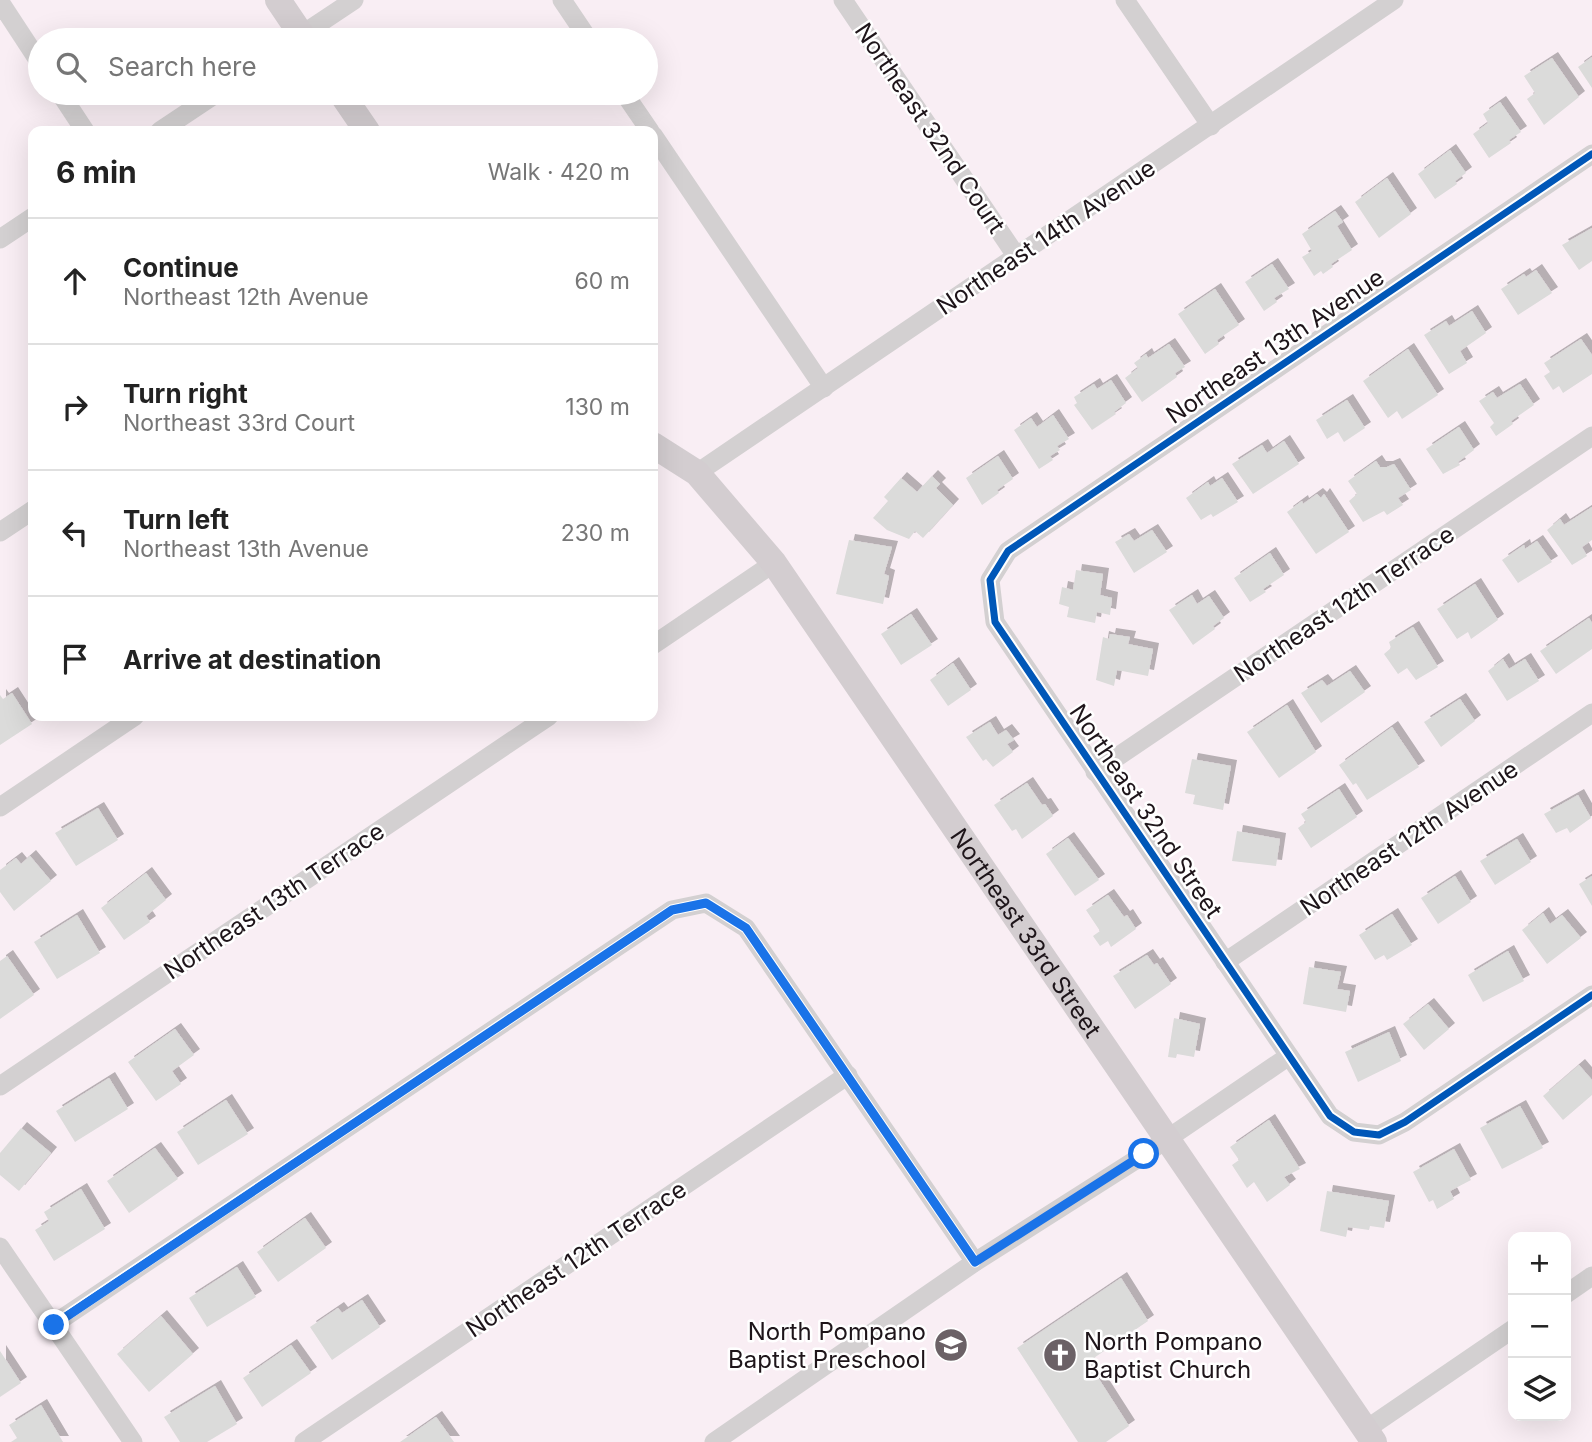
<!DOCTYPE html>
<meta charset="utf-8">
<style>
body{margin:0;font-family:Inter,sans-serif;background:#f6f6f6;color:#222}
.controls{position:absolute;right:21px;bottom:21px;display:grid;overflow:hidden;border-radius:14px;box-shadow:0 7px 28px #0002}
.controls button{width:63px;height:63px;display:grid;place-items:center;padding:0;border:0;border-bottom:2px solid #e0e0e0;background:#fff;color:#222;font:35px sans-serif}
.stop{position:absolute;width:21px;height:21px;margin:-16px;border:5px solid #1a73e8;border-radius:50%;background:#fff}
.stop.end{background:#1a73e8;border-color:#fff;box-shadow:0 2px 7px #0008}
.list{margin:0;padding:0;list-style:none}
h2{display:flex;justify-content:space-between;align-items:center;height:91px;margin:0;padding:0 28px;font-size:30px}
h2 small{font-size:23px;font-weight:400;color:#767676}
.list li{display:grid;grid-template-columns:46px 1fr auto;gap:21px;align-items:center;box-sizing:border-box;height:126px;padding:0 28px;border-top:2px solid #e0e0e0}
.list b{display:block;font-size:26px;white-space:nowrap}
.list p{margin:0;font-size:23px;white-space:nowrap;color:#767676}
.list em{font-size:23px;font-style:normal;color:#767676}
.icon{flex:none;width:38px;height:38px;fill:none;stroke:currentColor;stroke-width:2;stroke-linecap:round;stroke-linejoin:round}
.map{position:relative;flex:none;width:1592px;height:1442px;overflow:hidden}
.search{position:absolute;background:#fff;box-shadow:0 7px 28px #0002;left:28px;top:28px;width:630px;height:77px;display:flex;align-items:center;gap:18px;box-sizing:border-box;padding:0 24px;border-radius:38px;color:#767676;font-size:26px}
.panel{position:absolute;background:#fff;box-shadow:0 7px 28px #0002;left:28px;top:126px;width:630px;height:595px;border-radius:14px}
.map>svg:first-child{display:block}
</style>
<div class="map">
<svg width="1592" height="1442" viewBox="0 0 1592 1442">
<defs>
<filter id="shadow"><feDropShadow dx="6" dy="-6" stdDeviation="0" flood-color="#0004"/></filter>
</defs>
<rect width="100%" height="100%" fill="#f9eef4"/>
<g fill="#dbdbda" filter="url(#shadow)">
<polygon points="1592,57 1592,88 1578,67"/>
<polygon points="1552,58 1579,97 1544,125 1527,99 1535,93 1524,76"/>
<polygon points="1500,102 1521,132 1509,140 1511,143 1489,158 1473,134 1488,123 1483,114"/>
<polygon points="1450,150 1466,173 1455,181 1457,184 1435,199 1418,174"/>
<polygon points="1387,178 1411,214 1379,238 1355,202"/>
<polygon points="1335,211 1343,222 1337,226 1352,250 1331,264 1333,267 1323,274 1321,271 1314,276 1302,257 1312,251 1302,234"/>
<polygon points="1592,228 1592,261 1579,270 1562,245"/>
<polygon points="1272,264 1289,289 1274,298 1277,302 1264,311 1245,282"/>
<polygon points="1536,270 1552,293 1518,315 1501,289 1524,274 1526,277"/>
<polygon points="1215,289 1239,325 1217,340 1219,344 1205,354 1178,314"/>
<polygon points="1472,311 1486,333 1460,351 1467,363 1449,374 1424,335 1446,321 1449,326"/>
<polygon points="1581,339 1592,355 1592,374 1563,393 1559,386 1553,390 1544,376 1550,372 1544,363"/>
<polygon points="1169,344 1185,367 1175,373 1177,377 1142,402 1125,378 1138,368 1134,363 1146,354 1148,358"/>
<polygon points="1408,349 1438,395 1402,419 1397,411 1388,418 1363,381"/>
<polygon points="1111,380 1126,403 1114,412 1116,414 1092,430 1074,405 1077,403 1074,397 1094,384 1097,389"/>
<polygon points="1520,384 1534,405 1511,421 1513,424 1496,436 1490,427 1494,423 1479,401 1493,392 1497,398"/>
<polygon points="1347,400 1365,428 1344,442 1338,432 1327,439 1316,420"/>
<polygon points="1053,415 1069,439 1057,446 1060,450 1050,456 1053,460 1039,469 1014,430 1031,418 1037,427"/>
<polygon points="1459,427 1474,450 1458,462 1460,465 1443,474 1426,449"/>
<polygon points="1284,441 1299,464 1253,494 1232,464 1262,445 1267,453"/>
<polygon points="998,456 1013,479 997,490 999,493 982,505 966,478"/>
<polygon points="1376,461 1380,467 1387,467 1394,464 1411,490 1398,498 1403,505 1387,515 1384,511 1363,522 1349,501 1357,494 1348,481"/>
<polygon points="932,476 940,484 936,488 953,505 923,538 915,531 909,539 887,530 873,518 888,501 884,497 901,478 917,492"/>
<polygon points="1222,478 1238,502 1213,517 1211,514 1201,520 1186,498 1208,482 1210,486"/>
<polygon points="1317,494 1321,498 1324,494 1349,532 1316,554 1287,512 1302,501 1303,504"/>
<polygon points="1592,507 1592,540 1582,547 1587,556 1572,565 1547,530 1560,519 1564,525"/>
<polygon points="1152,530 1167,552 1134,573 1115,542 1129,534 1134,541"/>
<polygon points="849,540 892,547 884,574 889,576 883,604 836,594"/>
<polygon points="1537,541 1552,562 1518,583 1502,560 1524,545 1525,549"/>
<polygon points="1270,553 1284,575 1263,589 1266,592 1250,602 1234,578"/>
<polygon points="1076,570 1103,574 1100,595 1112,598 1110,615 1097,612 1095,623 1067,617 1069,607 1059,604 1062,587 1073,590"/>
<polygon points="1475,584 1498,620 1471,639 1468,632 1457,639 1437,609"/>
<polygon points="1192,595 1197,604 1209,596 1224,618 1213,626 1215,629 1193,645 1169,610"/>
<polygon points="911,614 932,645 901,665 881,634"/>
<polygon points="1589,618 1592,623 1592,649 1556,674 1540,651"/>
<polygon points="1413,627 1438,667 1416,680 1407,668 1398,674 1384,654 1391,648 1389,642"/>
<polygon points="1110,634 1130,637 1128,644 1153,649 1148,676 1117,670 1114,686 1096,680 1103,637 1109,639"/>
<polygon points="1503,659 1509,669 1525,659 1539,681 1507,701 1488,671"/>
<polygon points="953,663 971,690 948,706 930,680"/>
<polygon points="1350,671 1365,692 1321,723 1301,693 1322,680 1327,686"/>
<polygon points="12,693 32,724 0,745 0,695 3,699"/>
<polygon points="1460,699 1475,721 1441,747 1424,722"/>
<polygon points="1287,705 1316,752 1279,778 1247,732"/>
<polygon points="990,722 998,735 1006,730 1014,740 1007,744 1013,752 993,767 986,759 983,761 966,737"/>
<polygon points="1392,727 1419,767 1367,800 1356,783 1353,785 1339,765"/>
<polygon points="1192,759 1231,766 1223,810 1193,804 1195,795 1185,793"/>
<polygon points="1027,783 1042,805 1045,804 1053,816 1022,839 1016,829 1012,831 994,805"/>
<polygon points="1339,789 1357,817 1311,848 1298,828 1306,822 1301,814"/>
<polygon points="1578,795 1591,818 1570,833 1567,828 1556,833 1544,814"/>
<polygon points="98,808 118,840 76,866 55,833"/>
<polygon points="1237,831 1280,839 1276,866 1232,861"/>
<polygon points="1068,838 1099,880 1075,896 1046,854"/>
<polygon points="1517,839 1531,862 1495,885 1480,861"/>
<polygon points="30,856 51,881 14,911 0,892 0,870 16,858 21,864"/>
<polygon points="146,873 166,900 146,916 150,922 124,940 101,908"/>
<polygon points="1455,876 1471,902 1438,924 1421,898"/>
<polygon points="1592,876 1592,906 1579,884"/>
<polygon points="1108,895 1124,917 1127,915 1136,929 1111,947 1108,941 1100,946 1093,936 1100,931 1086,910"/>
<polygon points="1543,913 1550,924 1562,915 1581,938 1547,964 1522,930"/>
<polygon points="1392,914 1412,945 1387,960 1384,955 1375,960 1359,935"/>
<polygon points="77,915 100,953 57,979 34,942"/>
<polygon points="1508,951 1524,981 1483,1002 1468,975"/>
<polygon points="1147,955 1154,965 1157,963 1171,984 1135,1009 1113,976"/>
<polygon points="7,956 34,995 0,1019 0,961"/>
<polygon points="1309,967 1341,972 1337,989 1350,991 1346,1012 1303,1004"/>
<polygon points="1428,1004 1449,1029 1424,1050 1403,1024"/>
<polygon points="1174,1018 1200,1024 1194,1057 1177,1054 1176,1058 1168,1057"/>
<polygon points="175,1029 194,1055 172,1071 181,1084 156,1101 128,1062"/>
<polygon points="1389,1032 1401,1061 1358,1082 1345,1052"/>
<polygon points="1579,1065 1592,1080 1592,1095 1563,1120 1543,1096"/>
<polygon points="109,1078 128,1109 75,1142 56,1111"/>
<polygon points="226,1100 248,1134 198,1165 177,1132"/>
<polygon points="1520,1106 1543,1148 1502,1169 1480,1128"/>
<polygon points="1269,1120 1300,1169 1284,1177 1290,1185 1267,1202 1254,1182 1247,1188 1232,1165 1239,1160 1230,1147"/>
<polygon points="21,1128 51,1153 19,1191 0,1175 0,1153"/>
<polygon points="155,1148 178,1179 129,1213 107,1181"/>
<polygon points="1454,1149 1471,1180 1450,1191 1454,1199 1437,1209 1433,1200 1429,1202 1413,1172"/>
<polygon points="81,1189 105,1229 54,1261 35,1230 49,1221 44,1212"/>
<polygon points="1327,1191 1389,1201 1384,1228 1370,1226 1369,1230 1348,1227 1346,1237 1320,1231"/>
<polygon points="305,1218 326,1248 278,1282 257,1252"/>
<polygon points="237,1267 256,1297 207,1327 189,1298"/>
<polygon points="1121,1278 1148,1321 1088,1362 1129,1426 1106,1442 1078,1442 1017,1348"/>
<polygon points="362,1300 380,1327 332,1360 310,1327 338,1308 342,1313"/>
<polygon points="161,1316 193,1354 149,1392 117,1354"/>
<polygon points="291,1345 311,1373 262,1407 243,1378"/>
<polygon points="0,1351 21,1383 0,1397"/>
<polygon points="215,1386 237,1424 207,1442 180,1442 164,1417"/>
<polygon points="41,1405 63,1442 11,1442 17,1438 9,1425"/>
<polygon points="436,1417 454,1442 400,1442"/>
</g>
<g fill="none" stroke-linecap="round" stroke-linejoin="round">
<g stroke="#d3d0d1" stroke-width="19">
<polyline points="562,0 589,40"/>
<polyline points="843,0 1017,257"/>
<polyline points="1125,0 1211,126"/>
<polyline points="0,2 40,63"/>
<polyline points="294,40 354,0"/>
<polyline points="60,93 85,131"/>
<polyline points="624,93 650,131"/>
<polyline points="160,131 217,93"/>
<polyline points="653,135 824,388"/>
<polyline points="1592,154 1008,551 990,580 995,622 1330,1116 1354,1132 1379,1135 1405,1122 1592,995"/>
<polyline points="0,239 33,217"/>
<polyline points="697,473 1394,0"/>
<polyline points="0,532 33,510"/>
<polyline points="653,645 774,563"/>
<polyline points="1095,772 1592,436"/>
<polyline points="0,807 135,716"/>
<polyline points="1225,962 1592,713"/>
<polyline points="0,1086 549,716"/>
<polyline points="0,1247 133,1442"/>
<polyline points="1566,1294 1592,1276"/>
<polyline points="54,1324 672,910 706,903 746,928 975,1262"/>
<polyline points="1365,1430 1513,1329"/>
<polyline points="304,1442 848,1075"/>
<polyline points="714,1442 975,1262 1145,1154 1289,1056"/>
</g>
<g stroke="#d3cdd0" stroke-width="26">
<polyline points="278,0 305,40"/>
<polyline points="341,93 367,131"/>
<path id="s1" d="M 653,445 L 697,473 L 774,563 L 1374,1442"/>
</g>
<g stroke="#fff" stroke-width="11">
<g id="cycleway">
<polyline points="1592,154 1008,551 990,580 995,622 1330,1116 1354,1132 1379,1135 1405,1122 1592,995"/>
<polyline points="54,1324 672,910 706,903 746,928 975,1262"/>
</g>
</g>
<use href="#cycleway" stroke="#0057b8" stroke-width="7"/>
</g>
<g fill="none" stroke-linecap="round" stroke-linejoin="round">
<polyline stroke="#1a73e8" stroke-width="9" points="54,1325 672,910 706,903 746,928 975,1262 1144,1154"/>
</g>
<defs>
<g id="school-disc" transform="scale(1.75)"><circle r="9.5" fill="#6b6166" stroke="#fff"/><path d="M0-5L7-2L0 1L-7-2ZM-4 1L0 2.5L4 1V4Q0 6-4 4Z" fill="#fff"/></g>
<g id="church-disc" transform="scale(1.75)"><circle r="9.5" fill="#6b6166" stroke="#fff"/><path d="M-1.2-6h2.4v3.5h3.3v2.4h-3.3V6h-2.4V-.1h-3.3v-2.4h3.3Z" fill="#fff"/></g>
</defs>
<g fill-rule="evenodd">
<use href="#school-disc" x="951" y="1345"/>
<use href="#church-disc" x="1060" y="1355"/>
</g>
<g text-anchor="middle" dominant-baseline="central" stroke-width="5" stroke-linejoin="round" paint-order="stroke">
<g font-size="24" fill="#1e151a" stroke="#fff">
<text transform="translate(930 128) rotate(56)">Northeast 32nd Court</text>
<text transform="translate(1046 237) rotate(-34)">Northeast 14th Avenue</text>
<text transform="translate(1275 346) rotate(-34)">Northeast 13th Avenue</text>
<text transform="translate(1344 604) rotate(-34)">Northeast 12th Terrace</text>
<text transform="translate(1146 811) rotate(56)">Northeast 32nd Street</text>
<text transform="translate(1409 838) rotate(-34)">Northeast 12th Avenue</text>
<text transform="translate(274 901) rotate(-34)">Northeast 13th Terrace</text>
<text stroke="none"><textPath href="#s1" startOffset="618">Northeast 33rd Street</textPath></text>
<text transform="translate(576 1259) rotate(-34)">Northeast 12th Terrace</text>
</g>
<g font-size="24" fill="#1e151a" stroke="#fff" text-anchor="end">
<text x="926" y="1331">North Pompano<tspan x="926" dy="28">Baptist Preschool</tspan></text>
<text x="1084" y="1341" text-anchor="start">North Pompano<tspan x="1084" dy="28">Baptist Church</tspan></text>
</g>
</g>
</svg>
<div class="controls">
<button>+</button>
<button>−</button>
<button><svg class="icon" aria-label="layers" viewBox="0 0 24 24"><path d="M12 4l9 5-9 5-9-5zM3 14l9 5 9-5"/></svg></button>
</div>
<div class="stop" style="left:1144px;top:1154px"></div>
<div class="stop end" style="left:54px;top:1325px"></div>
<div class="search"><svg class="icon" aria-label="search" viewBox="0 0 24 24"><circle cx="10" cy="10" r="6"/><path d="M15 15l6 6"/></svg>Search here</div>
<section class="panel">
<h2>6 min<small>Walk · 420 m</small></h2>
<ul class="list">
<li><svg class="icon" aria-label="ahead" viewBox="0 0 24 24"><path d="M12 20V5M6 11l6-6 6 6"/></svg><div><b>Continue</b><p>Northeast 12th Avenue</p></div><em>60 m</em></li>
<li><svg class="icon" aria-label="right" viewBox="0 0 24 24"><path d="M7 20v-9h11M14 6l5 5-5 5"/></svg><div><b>Turn right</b><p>Northeast 33rd Court</p></div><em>130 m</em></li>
<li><svg class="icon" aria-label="left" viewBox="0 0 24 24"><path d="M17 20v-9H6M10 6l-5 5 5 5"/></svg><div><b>Turn left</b><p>Northeast 13th Avenue</p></div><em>230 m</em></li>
<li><svg class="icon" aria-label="arrive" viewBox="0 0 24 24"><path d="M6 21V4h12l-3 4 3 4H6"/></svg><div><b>Arrive at destination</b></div></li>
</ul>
</section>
</div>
